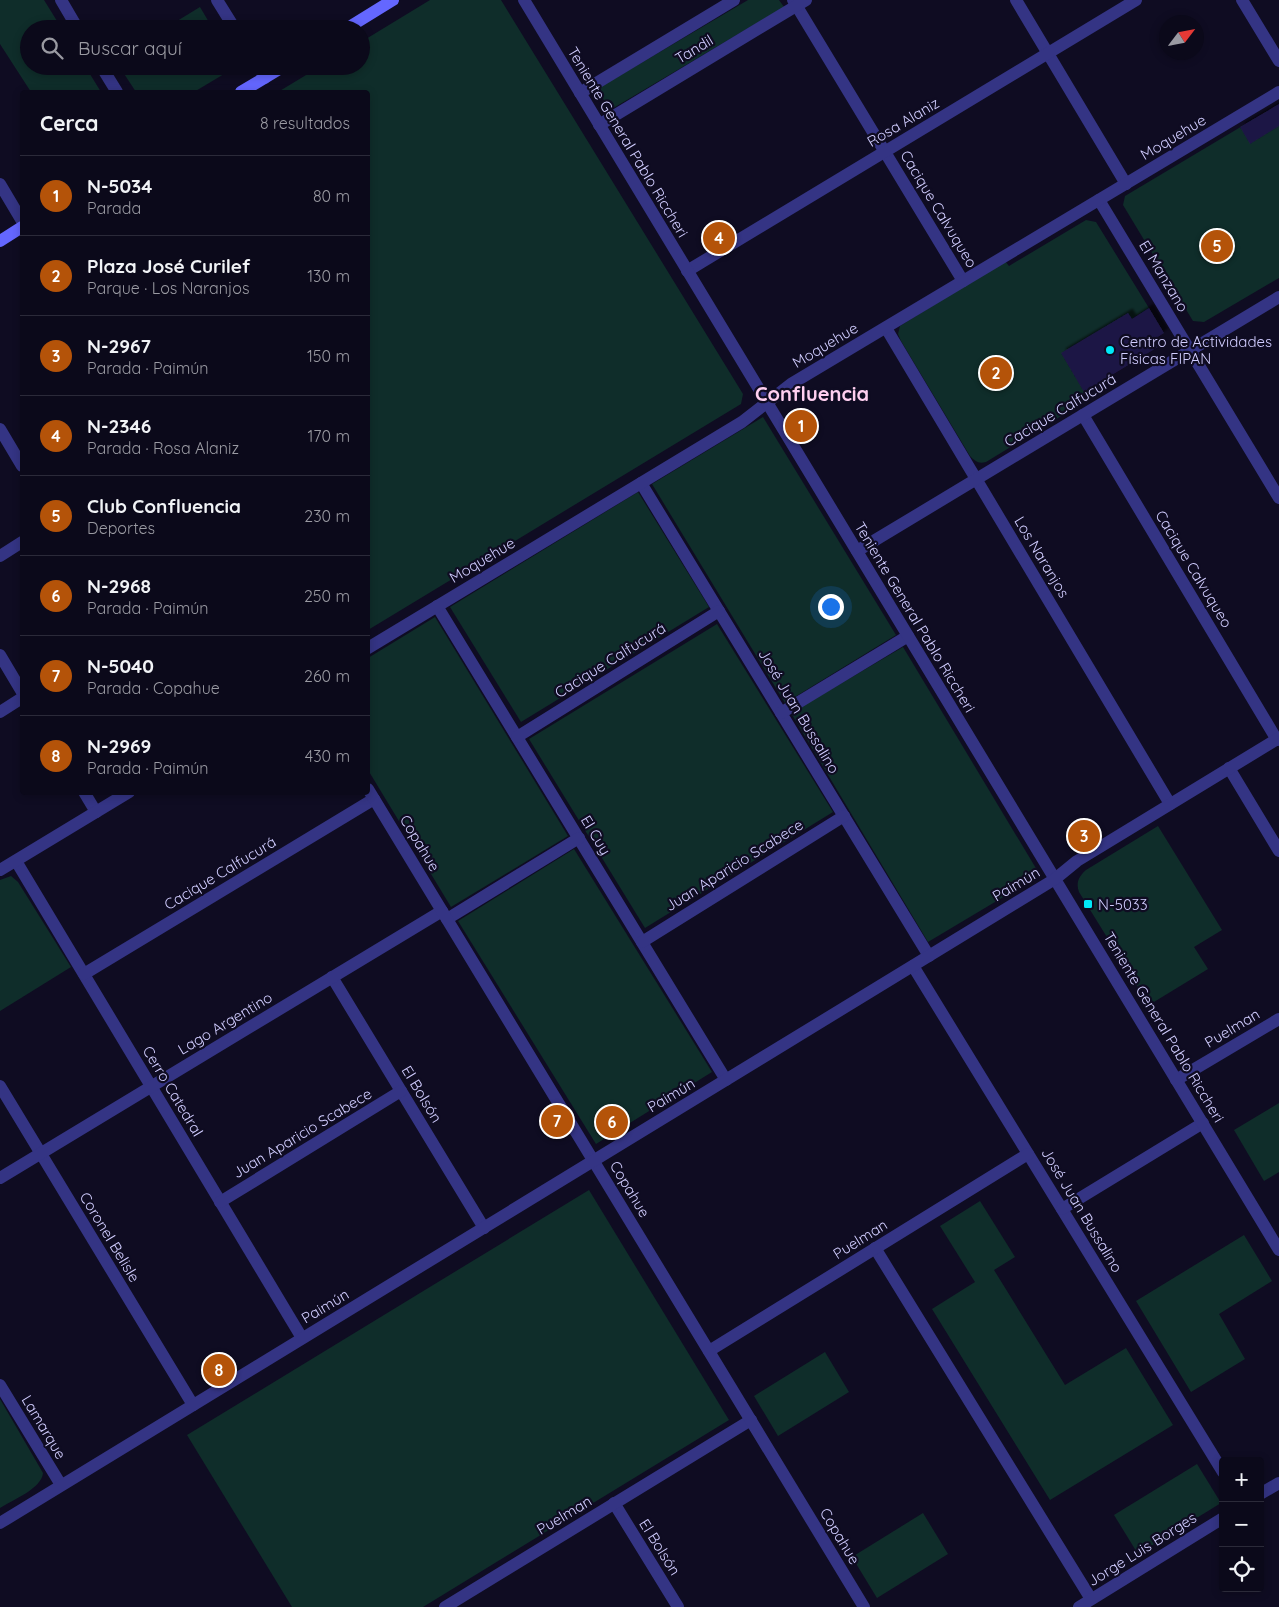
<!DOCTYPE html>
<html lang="es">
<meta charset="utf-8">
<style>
body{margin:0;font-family:Quicksand,sans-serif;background:#191727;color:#f1f3f6}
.controls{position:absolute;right:15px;bottom:15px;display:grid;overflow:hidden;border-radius:5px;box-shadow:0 2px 8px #0003}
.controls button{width:45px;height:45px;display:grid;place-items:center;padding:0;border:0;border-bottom:1px solid #2b2a39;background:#0b091a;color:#f1f3f6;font:25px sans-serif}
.compass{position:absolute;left:1159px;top:15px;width:45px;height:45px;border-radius:50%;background:#0b091a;box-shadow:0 2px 8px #0003;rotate:58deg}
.you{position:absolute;left:830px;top:606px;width:18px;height:18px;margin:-12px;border:4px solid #fff;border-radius:50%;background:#1a73e8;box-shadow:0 0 0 8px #1a73e833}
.badge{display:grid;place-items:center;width:32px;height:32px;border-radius:50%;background:#b45309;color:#fff;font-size:16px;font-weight:700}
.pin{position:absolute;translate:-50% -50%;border:2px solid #fff;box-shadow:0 1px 5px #0006}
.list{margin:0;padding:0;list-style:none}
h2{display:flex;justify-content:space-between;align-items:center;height:65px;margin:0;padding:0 20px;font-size:21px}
h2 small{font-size:16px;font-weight:400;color:#9a9aa2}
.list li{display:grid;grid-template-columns:32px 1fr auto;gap:15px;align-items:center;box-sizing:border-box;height:80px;padding:0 20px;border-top:1px solid #2b2a39}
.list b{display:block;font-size:19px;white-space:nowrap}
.list p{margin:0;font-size:16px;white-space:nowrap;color:#9a9aa2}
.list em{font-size:16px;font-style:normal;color:#9a9aa2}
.icon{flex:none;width:28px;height:28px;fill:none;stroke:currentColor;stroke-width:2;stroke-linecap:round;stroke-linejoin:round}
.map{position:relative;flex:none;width:1279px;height:1607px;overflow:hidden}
.search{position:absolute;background:#0b091a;box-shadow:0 2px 8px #0003;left:20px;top:20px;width:350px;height:55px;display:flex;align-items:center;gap:12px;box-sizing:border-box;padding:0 18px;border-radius:28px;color:#9a9aa2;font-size:19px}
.panel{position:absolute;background:#0b091a;box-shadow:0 2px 8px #0003;left:20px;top:90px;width:350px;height:705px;border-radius:5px}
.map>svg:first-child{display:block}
</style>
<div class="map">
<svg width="1279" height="1607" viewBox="0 0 1279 1607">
<defs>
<filter id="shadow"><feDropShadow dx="4.5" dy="-4.5" stdDeviation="1" flood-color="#0009"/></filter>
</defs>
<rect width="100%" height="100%" fill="#0f0c22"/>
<g fill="#0f2d2a">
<polygon points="0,0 44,0 62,29 29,29 29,66 85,66 101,92 31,92 0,44"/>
<polygon points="430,0 501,0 743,394 741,404 368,630 368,92 278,92 321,66 361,66 361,42"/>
<polygon points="748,0 779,0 784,7 610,110 597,89"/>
<polygon points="200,7 213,29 164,29"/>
<polygon points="119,66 231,66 229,71 194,92 136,92"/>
<polygon points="1279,104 1279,278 1204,322 1193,321 1123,205 1125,196"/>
<path d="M 1086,220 L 1096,222 L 1149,308 L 1132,319 L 1062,354 L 1089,399 L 986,462 C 978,464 975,461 970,456 L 901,341 L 898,334 L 900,326 L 1005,261 L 1009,266 Z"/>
<polygon points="763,417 896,635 785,703 652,484"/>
<polygon points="638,492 709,607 521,722 450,607"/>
<polygon points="435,617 568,836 451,907 368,770 368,658"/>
<polygon points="717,624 833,812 645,928 529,739"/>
<polygon points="903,647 1040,875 928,942 791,713"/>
<path d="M 1158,826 L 1222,930 L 1194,947 L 1208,969 L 1149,1005 L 1079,892 C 1076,883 1078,877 1086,870 Z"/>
<polygon points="574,849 712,1072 596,1144 458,921"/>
<polygon points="11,876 18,882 71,967 0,1011 0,880"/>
<polygon points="1279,1103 1279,1172 1264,1181 1234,1130"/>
<polygon points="589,1190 729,1420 423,1607 292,1607 187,1435"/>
<polygon points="980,1201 1015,1257 994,1270 1065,1385 1126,1348 1173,1425 1050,1500 932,1309 975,1282 940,1226"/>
<polygon points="1244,1235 1272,1281 1219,1314 1245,1359 1191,1392 1136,1301"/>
<polygon points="825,1352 849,1392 778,1436 754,1396"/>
<path d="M 0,1399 L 43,1473 C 42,1488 13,1500 0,1508 Z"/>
<polygon points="1197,1464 1221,1503 1138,1554 1114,1515"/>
<polygon points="923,1513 948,1554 877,1598 852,1557"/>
</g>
<g fill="#1e1744" filter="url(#shadow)">
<polygon points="1279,104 1279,126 1250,144 1240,127"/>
<polygon points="1149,308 1164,333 1153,340 1158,347 1084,392 1061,353 1128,313 1132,319"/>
</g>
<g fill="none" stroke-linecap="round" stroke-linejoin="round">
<g stroke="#343484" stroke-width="12">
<polyline points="61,0 78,29"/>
<polyline points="217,0 235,29"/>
<polyline points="793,0 963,281"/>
<polyline points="1016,0 1126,184"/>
<polyline points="1242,0 1279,61"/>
<polyline points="101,66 117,92"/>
<polyline points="257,66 265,78"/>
<polyline points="580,93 734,0"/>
<polyline points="599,125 806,0"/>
<polyline points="1099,200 1279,498"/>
<polyline points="687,271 1136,0"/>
<polyline points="886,328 1170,804"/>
<polyline points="1083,415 1277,740"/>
<polyline points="0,429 22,466"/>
<polyline points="641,483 929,956"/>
<polyline points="857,551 1279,297"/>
<polyline points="0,556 22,542"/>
<polyline points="437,606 726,1080"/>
<polyline points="368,648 742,422 791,384 1279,92"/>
<polyline points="0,655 22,692"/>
<polyline points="0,712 22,698"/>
<polyline points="781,713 908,636"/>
<polyline points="517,737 719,611"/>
<polyline points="1229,768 1279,851"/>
<polyline points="84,792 96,812"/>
<polyline points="16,861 302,1338"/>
<polyline points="0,870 129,792"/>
<polyline points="447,919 579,838"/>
<polyline points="642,942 844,816"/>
<polyline points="913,966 1223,1472"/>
<polyline points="84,974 374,799"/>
<polyline points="332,977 484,1228"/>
<polyline points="1176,1080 1279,1019"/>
<polyline points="0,1086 193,1405"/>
<polyline points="0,1178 442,911"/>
<polyline points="220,1202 401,1091"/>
<polyline points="1062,1209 1203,1123"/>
<polyline points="875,1248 1091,1599"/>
<polyline points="709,1351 1028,1154"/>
<polyline points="0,1385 61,1485"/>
<polyline points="1260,1494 1279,1483"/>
<polyline points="614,1503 678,1607"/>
<polyline points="445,1607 751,1420"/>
<polyline points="1079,1607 1223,1518"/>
</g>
<g stroke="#343484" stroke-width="12">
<polyline points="524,0 1279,1250"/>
<polyline points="0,184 22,221"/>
<polyline points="368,789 864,1607"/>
<polyline points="0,1523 1055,879 1077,861 1279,738"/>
</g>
<g stroke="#6467ff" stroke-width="12">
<polyline points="346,29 393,0"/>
<polyline points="241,92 284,66"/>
<polyline points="0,241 22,227"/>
</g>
</g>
<g fill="#00e9f8" stroke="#0f0c22" stroke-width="2">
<circle cx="1110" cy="350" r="5"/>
<rect x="1083" y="899" width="10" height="10" rx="2.5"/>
</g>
<g text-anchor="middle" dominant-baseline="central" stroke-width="4.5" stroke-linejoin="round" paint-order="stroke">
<g font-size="15" fill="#d1cdff" stroke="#0f0c22">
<text transform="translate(694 49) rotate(-31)">Tandil</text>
<text transform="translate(903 122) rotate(-31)">Rosa Alaniz</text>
<text transform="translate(1173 137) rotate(-31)">Moquehue</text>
<text transform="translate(628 142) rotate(59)">Teniente General Pablo Riccheri</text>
<text transform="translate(939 209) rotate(59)">Cacique Calvuqueo</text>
<text transform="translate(1164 276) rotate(59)">El Manzano</text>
<text transform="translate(825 345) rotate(-31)">Moquehue</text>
<text transform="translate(1060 410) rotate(-31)">Cacique Calfucurá</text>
<text transform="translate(1042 557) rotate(59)">Los Naranjos</text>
<text transform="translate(482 560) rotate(-31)">Moquehue</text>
<text transform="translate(1194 569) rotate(59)">Cacique Calvuqueo</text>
<text transform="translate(915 617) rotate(59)">Teniente General Pablo Riccheri</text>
<text transform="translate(610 660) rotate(-32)">Cacique Calfucurá</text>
<text transform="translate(799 711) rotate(59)">José Juan Bussalino</text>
<text transform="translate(596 835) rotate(59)">El Cuy</text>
<text transform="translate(420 843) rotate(59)">Copahue</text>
<text transform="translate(734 865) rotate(-32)">Juan Aparicio Scabece</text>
<text transform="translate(220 873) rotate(-31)">Cacique Calfucurá</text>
<text transform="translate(1016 884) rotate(-31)">Paimún</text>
<text transform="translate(225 1023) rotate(-31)">Lago Argentino</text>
<text transform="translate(1164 1027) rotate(59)">Teniente General Pablo Riccheri</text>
<text transform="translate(1232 1028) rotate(-31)">Puelman</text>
<text transform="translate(173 1091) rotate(59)">Cerro Catedral</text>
<text transform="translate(422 1094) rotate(59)">El Bolsón</text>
<text transform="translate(671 1095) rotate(-31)">Paimún</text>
<text transform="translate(302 1133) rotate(-31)">Juan Aparicio Scabece</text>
<text transform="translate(630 1189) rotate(59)">Copahue</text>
<text transform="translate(1082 1210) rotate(59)">José Juan Bussalino</text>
<text transform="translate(110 1237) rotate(59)">Coronel Belisle</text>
<text transform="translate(860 1239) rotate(-32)">Puelman</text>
<text transform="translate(325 1306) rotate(-31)">Paimún</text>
<text transform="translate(44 1427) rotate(59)">Lamarque</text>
<text transform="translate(564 1515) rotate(-31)">Puelman</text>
<text transform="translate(840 1536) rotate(59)">Copahue</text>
<text transform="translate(660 1547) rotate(58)">El Bolsón</text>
<text transform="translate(1142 1549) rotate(-32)">Jorge Luis Borges</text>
</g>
<g font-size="15" fill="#d1cdff" stroke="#0f0c22" text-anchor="start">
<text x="1120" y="341">Centro de Actividades<tspan x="1120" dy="17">Físicas FIPAN</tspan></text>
<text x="1098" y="904">N-5033</text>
</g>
<g font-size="20" font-weight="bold" fill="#ffcff0" stroke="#0f0c22">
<text x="812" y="393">Confluencia</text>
</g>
</g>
</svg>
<div class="controls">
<button>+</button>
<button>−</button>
<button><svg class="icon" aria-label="locate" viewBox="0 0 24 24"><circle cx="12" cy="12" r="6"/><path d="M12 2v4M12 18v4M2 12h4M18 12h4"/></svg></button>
</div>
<svg class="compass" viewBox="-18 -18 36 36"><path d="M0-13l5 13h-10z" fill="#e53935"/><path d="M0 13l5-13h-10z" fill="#9a9aa2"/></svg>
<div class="you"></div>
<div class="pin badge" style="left:801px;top:426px">1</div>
<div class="pin badge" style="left:996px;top:373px">2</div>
<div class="pin badge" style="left:1084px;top:836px">3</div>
<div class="pin badge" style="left:719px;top:238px">4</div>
<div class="pin badge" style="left:1217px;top:246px">5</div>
<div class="pin badge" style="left:612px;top:1122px">6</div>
<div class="pin badge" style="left:557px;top:1121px">7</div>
<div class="pin badge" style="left:219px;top:1370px">8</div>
<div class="search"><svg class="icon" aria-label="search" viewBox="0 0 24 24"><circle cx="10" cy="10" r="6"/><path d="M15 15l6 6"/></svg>Buscar aquí</div>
<section class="panel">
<h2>Cerca<small>8 resultados</small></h2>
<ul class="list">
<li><span class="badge">1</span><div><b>N-5034</b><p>Parada</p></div><em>80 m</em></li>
<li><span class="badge">2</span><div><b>Plaza José Curilef</b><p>Parque · Los Naranjos</p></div><em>130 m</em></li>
<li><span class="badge">3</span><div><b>N-2967</b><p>Parada · Paimún</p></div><em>150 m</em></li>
<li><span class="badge">4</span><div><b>N-2346</b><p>Parada · Rosa Alaniz</p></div><em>170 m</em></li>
<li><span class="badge">5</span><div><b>Club Confluencia</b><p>Deportes</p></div><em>230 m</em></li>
<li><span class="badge">6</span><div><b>N-2968</b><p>Parada · Paimún</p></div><em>250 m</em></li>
<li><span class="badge">7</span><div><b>N-5040</b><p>Parada · Copahue</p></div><em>260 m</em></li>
<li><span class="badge">8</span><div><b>N-2969</b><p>Parada · Paimún</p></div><em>430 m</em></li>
</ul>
</section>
</div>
